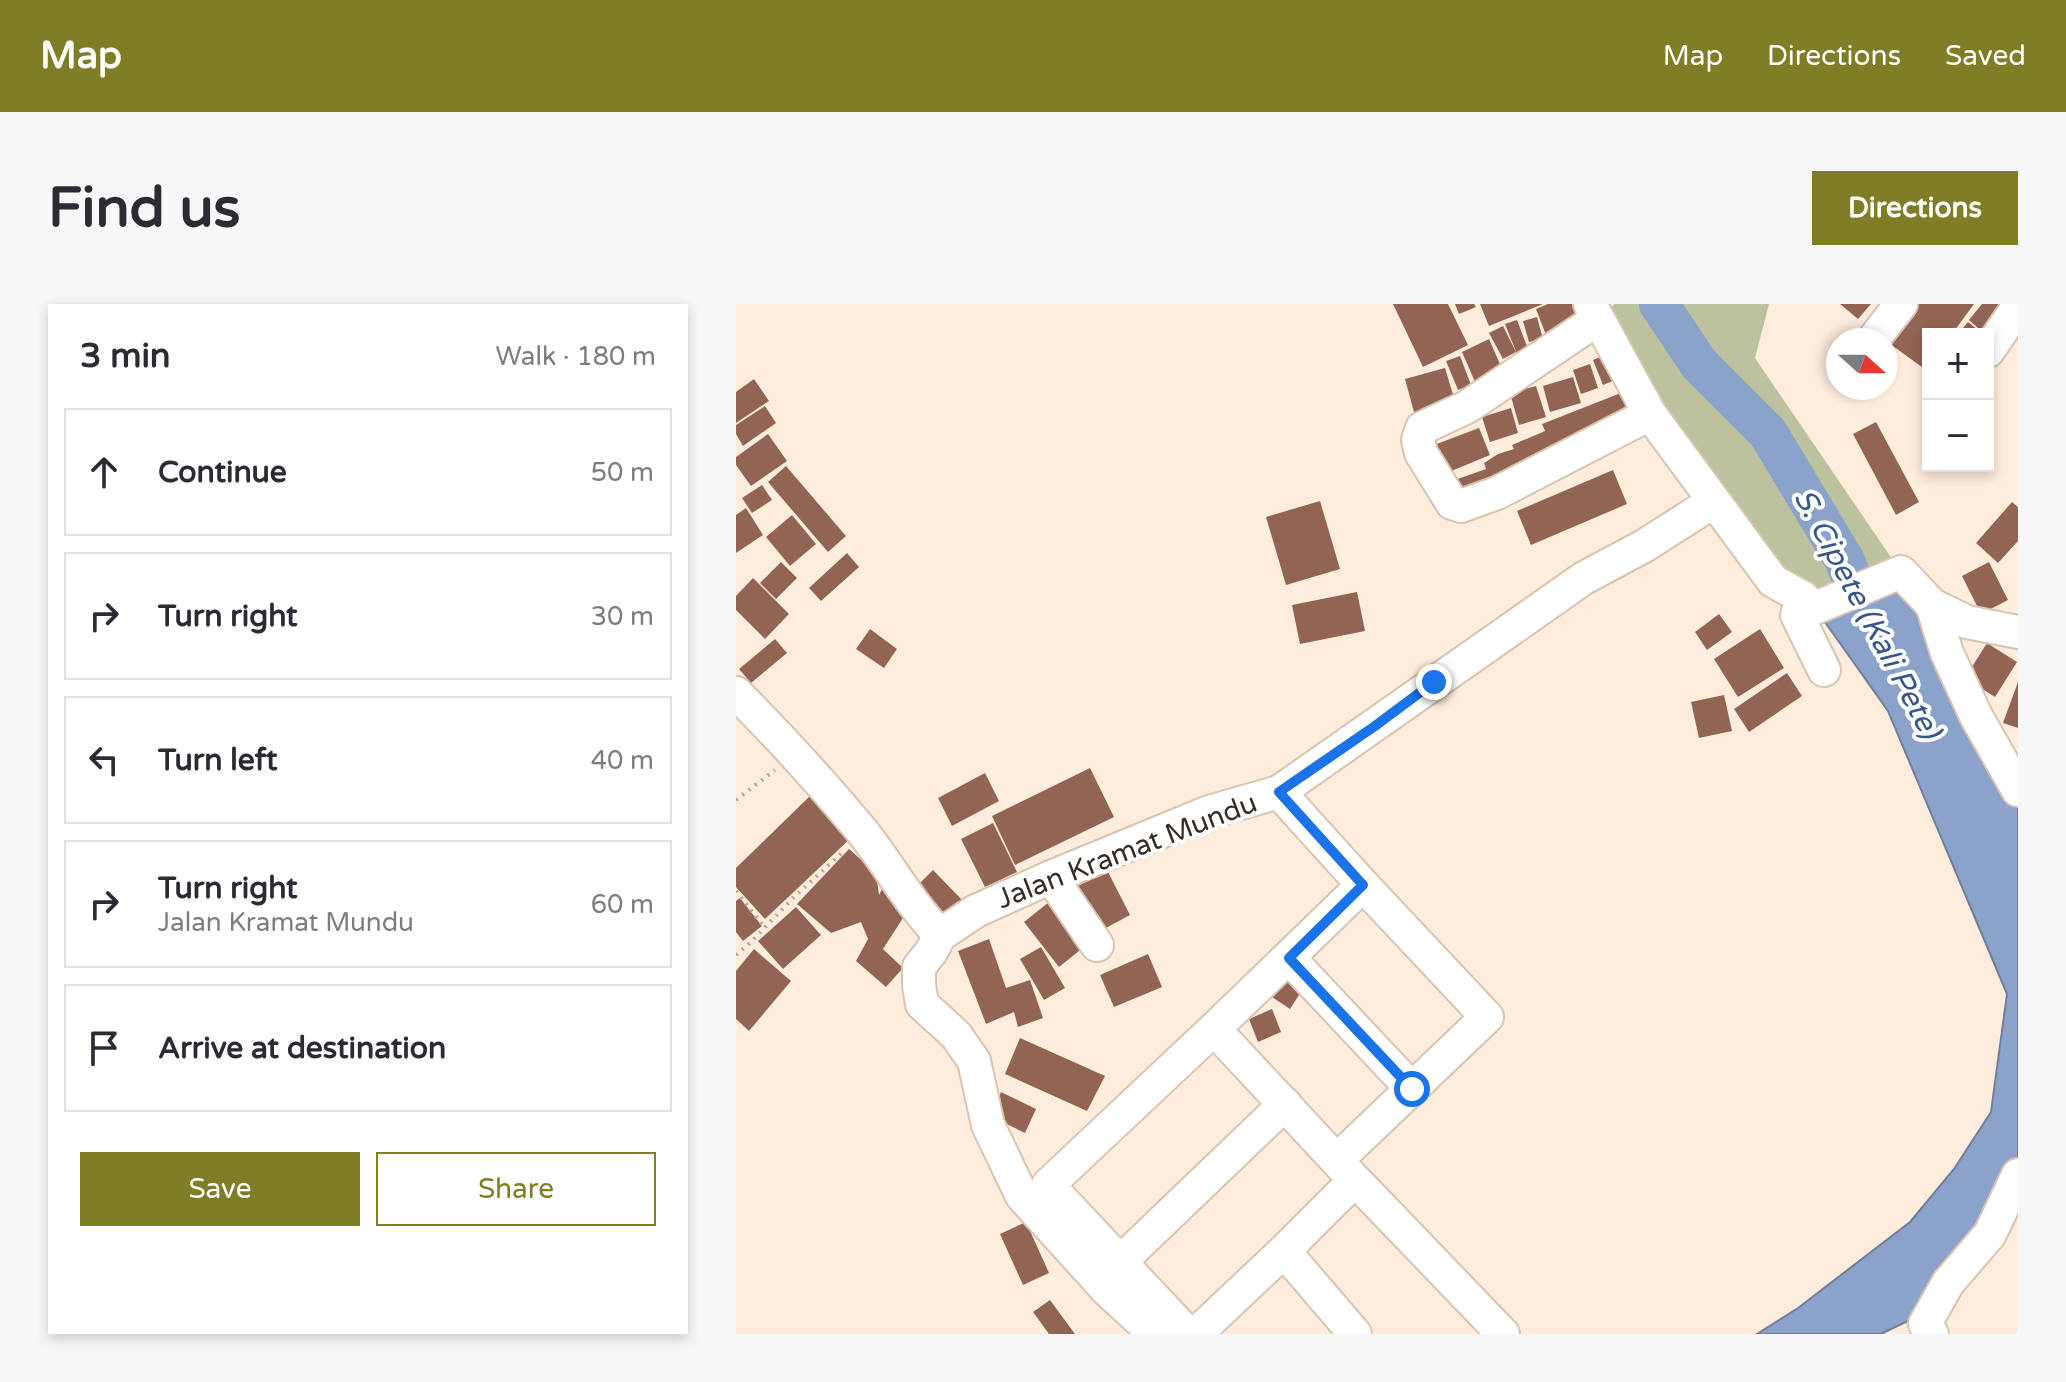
<!DOCTYPE html>
<meta charset="utf-8">
<style>
body{margin:0;font-family:"Varela Round",sans-serif;background:#f7f7f7;color:#2b2b33}
.controls{position:absolute;right:24px;top:24px;display:grid;overflow:hidden;border-radius:0px;box-shadow:0 4px 12px #0003}
.controls button{width:72px;height:72px;display:grid;place-items:center;padding:0;border:0;border-bottom:2px solid #e1e1e2;background:#fff;color:#2b2b33;font:40px sans-serif}
.compass{position:absolute;left:1090px;top:24px;width:72px;height:72px;border-radius:50%;background:#fff;box-shadow:0 4px 12px #0003;rotate:111deg}
.stop{position:absolute;width:24px;height:24px;margin:-18px;border:6px solid #1a73e8;border-radius:50%;background:#fff}
.stop.end{background:#1a73e8;border-color:#fff;box-shadow:0 2px 8px #0008}
.list{margin:0;padding:0;list-style:none}
h2{display:flex;justify-content:space-between;align-items:center;height:104px;margin:0;padding:0 32px;font-size:34px}
h2 small{font-size:26px;font-weight:400;color:#7c7c81}
.list li{display:grid;grid-template-columns:52px 1fr auto;gap:24px;align-items:center;box-sizing:border-box;height:128px;margin:0 16px 16px;padding:0 16px;border:2px solid #e1e1e2;border-radius:0px}
.list b{display:block;font-size:30px;white-space:nowrap}
.list p{margin:0;font-size:26px;white-space:nowrap;color:#7c7c81}
.list em{font-size:26px;font-style:normal;color:#7c7c81}
.actions{display:flex;gap:16px;padding:24px 32px}
.actions a{flex:1;padding:18px 0;border:2px solid #7f7e26;border-radius:0px;text-align:center;font-size:28px;color:#7f7e26}
.actions .main{background:#7f7e26;color:#fff}
.icon{flex:none;width:44px;height:44px;fill:none;stroke:currentColor;stroke-width:2;stroke-linecap:round;stroke-linejoin:round}
.map{position:relative;flex:none;width:1282px;height:1030px;overflow:hidden;border-radius:0px}
header{display:flex;align-items:center;gap:48px;box-sizing:border-box;height:112px;padding:0 40px;background:#7f7e26;color:#fff}
header strong{font-size:38px}
nav{display:flex;gap:44px;margin-inline-start:auto;font-size:28px}
.intro{display:flex;align-items:center;justify-content:space-between;box-sizing:border-box;height:192px;padding:0 48px}
h1{margin:0;font-size:56px}
.button{padding:20px 36px;border-radius:0px;background:#7f7e26;color:#fff;font-size:28px;font-weight:700}
main{display:flex;gap:48px;padding:0 48px}
aside{flex:1;background:#fff;border-radius:0px;box-shadow:0 4px 12px #0003}
.map>svg:first-child{display:block}
</style>
<header>
<strong>Map</strong>
<nav><a>Map</a><a>Directions</a><a>Saved</a></nav>
</header>
<div class="intro"><h1>Find us</h1><a class="button">Directions</a></div>
<main>
<aside>
<h2>3 min<small>Walk · 180 m</small></h2>
<ul class="list">
<li><svg class="icon" aria-label="ahead" viewBox="0 0 24 24"><path d="M12 20V5M6 11l6-6 6 6"/></svg><div><b>Continue</b></div><em>50 m</em></li>
<li><svg class="icon" aria-label="right" viewBox="0 0 24 24"><path d="M7 20v-9h11M14 6l5 5-5 5"/></svg><div><b>Turn right</b></div><em>30 m</em></li>
<li><svg class="icon" aria-label="left" viewBox="0 0 24 24"><path d="M17 20v-9H6M10 6l-5 5 5 5"/></svg><div><b>Turn left</b></div><em>40 m</em></li>
<li><svg class="icon" aria-label="right" viewBox="0 0 24 24"><path d="M7 20v-9h11M14 6l5 5-5 5"/></svg><div><b>Turn right</b><p>Jalan Kramat Mundu</p></div><em>60 m</em></li>
<li><svg class="icon" aria-label="arrive" viewBox="0 0 24 24"><path d="M6 21V4h12l-3 4 3 4H6"/></svg><div><b>Arrive at destination</b></div></li>
</ul>
<div class="actions"><a class="main">Save</a><a>Share</a></div>
</aside>
<div class="map">
<svg width="1282" height="1030" viewBox="0 0 1282 1030">
<rect width="100%" height="100%" fill="#feecdc"/>
<polygon fill="#bcc29d" points="879,0 1033,0 1019,54 1165,268 1066,293 856,18"/>
<polygon fill="#8ba2ca" stroke="#727f99" stroke-width="2" points="1165,268 1282,486 1282,871 1212,979 1172,1017 1145,1030 1021,1030 1062,1004 1174,918 1218,865 1255,808 1271,690 1152,407 1079,304"/>
<g fill="none" stroke-linecap="round" stroke-linejoin="round">
<polyline stroke="#8ba2ca" stroke-width="40" points="923,0 963,60 1032,129 1109,257 1134,321"/>
</g>
<g fill="#926454">
<polygon points="657,0 712,0 732,41 687,63"/>
<polygon points="719,0 738,0 740,3 723,10"/>
<polygon points="744,0 807,0 753,22"/>
<polygon points="812,0 842,0 848,16 810,31 800,5"/>
<polygon points="1104,0 1135,0 1122,15"/>
<polygon points="1177,0 1238,0 1216,30 1192,30 1192,64 1190,66 1150,37"/>
<polygon points="1246,0 1279,0 1249,30 1233,16"/>
<polygon points="801,13 807,35 793,38 787,17"/>
<polygon points="781,16 792,45 781,50 769,20"/>
<polygon points="1232,18 1247,30 1222,30"/>
<polygon points="767,22 780,48 767,55 753,29"/>
<polygon points="753,35 770,74 743,87 726,48"/>
<polygon points="879,47 889,72 867,81 857,56"/>
<polygon points="724,52 735,81 722,86 710,57"/>
<polygon points="854,60 862,84 845,90 837,66"/>
<polygon points="709,64 722,107 681,119 669,75"/>
<polygon points="837,73 845,99 814,108 807,82"/>
<polygon points="18,75 33,97 0,119 0,88"/>
<polygon points="800,82 810,113 783,121 774,89"/>
<polygon points="890,87 901,112 724,200 716,177 750,165 748,159 762,150 778,145 776,141 809,127 806,120"/>
<polygon points="29,102 40,119 7,142 0,130 0,121"/>
<polygon points="775,104 782,129 754,138 746,113"/>
<polygon points="1140,118 1183,198 1160,211 1117,130"/>
<polygon points="743,124 754,151 701,173 690,144"/>
<polygon points="32,130 51,157 15,182 0,161 0,153"/>
<polygon points="50,162 110,232 92,248 32,178"/>
<polygon points="877,166 891,200 795,241 781,207"/>
<polygon points="26,181 36,196 16,209 6,194"/>
<polygon points="584,197 604,265 550,281 530,213"/>
<polygon points="1276,198 1282,203 1282,237 1262,259 1240,239"/>
<polygon points="10,204 27,231 0,249 0,211"/>
<polygon points="56,211 80,240 54,262 30,233"/>
<polygon points="111,249 123,263 85,297 73,284"/>
<polygon points="45,258 61,274 40,295 24,279"/>
<polygon points="1253,258 1272,296 1245,310 1226,272"/>
<polygon points="17,274 53,310 29,335 0,306 0,292"/>
<polygon points="621,288 629,327 564,340 556,301"/>
<polygon points="983,310 996,328 971,346 959,328"/>
<polygon points="134,325 161,345 148,364 120,345"/>
<polygon points="1024,325 1048,364 1002,393 978,355"/>
<polygon points="39,335 51,349 15,379 3,365"/>
<polygon points="1251,339 1281,358 1259,393 1229,374"/>
<polygon points="1051,369 1066,392 1013,428 998,405"/>
<polygon points="1282,378 1282,424 1267,419"/>
<polygon points="988,391 996,427 963,434 955,398"/>
<polygon points="354,464 378,513 279,561 256,512"/>
<polygon points="249,469 263,497 216,522 202,494"/>
<polygon points="76,490 117,532 29,615 0,583 0,564"/>
<polygon points="257,519 281,568 249,583 225,535"/>
<polygon points="113,545 140,569 143,591 146,585 174,603 147,645 167,664 150,683 120,657 132,635 125,618 95,629 61,600"/>
<polygon points="197,566 229,599 205,623 173,590"/>
<polygon points="371,566 394,611 357,631 333,587"/>
<polygon points="4,594 26,622 7,637 0,628 0,597"/>
<polygon points="318,594 353,639 323,663 288,618"/>
<polygon points="60,603 85,631 47,665 22,637"/>
<polygon points="253,635 270,684 294,676 307,714 282,723 278,708 250,720 222,647"/>
<polygon points="305,643 329,684 308,696 284,655"/>
<polygon points="18,645 55,677 13,727 0,715 0,667"/>
<polygon points="412,650 426,683 378,703 364,671"/>
<polygon points="553,668 570,680 554,705 536,693"/>
<polygon points="536,705 545,728 522,738 513,715"/>
<polygon points="284,734 369,772 351,807 269,770"/>
<polygon points="265,788 300,805 289,829 254,812"/>
<polygon points="290,918 313,969 287,981 264,930"/>
<polygon points="314,996 339,1030 313,1030 297,1008"/>
</g>
<g fill="none" stroke-linecap="round" stroke-linejoin="round">
<g stroke="#d9c4b0" stroke-width="36">
<g id="minor">
<polyline points="854,0 914,110 1037,277 1066,293 1079,304 1165,268 1196,301 1231,318 1282,328"/>
<polyline points="862,15 731,103 686,124 682,136 685,149 716,199 725,202 761,189 914,110"/>
<polyline points="1137,36 1165,0"/>
<polyline points="1252,47 1282,3"/>
<polyline points="1066,293 1061,311 1088,366"/>
<polyline points="1196,301 1211,349 1240,412 1282,486"/>
<path d="M 0,389 C 44,433 86,479 126,527 C 153,561 174,600 204,631"/>
<polyline points="315,573 361,641"/>
<polyline points="553,654 676,785"/>
<polyline points="478,725 615,872"/>
<polyline points="601,856 751,713 627,581"/>
<polyline points="384,958 549,800"/>
<polyline points="419,1030 372,987 286,892 252,821 238,757 220,731 186,700 183,681 183,663 195,648 204,631 240,607 315,573 473,508 543,488 848,274 908,242 977,198"/>
<polyline points="452,1030 312,881 478,725 627,581 543,488"/>
<polyline points="460,1030 548,947"/>
<polyline points="619,1030 548,947 619,876 767,1030"/>
<polyline points="1196,1030 1189,1020 1212,979 1254,930 1282,871"/>
</g>
</g>
<g stroke="#b3a598" stroke-width="4" stroke-dasharray="2 6" stroke-linecap="butt">
<polyline points="0,496 39,466"/>
<polyline points="0,587 29,624"/>
<polyline points="0,651 16,637 57,594 108,547"/>
</g>
<use href="#minor" stroke="#fff" stroke-width="32"/>
</g>
<g fill="none" stroke-linecap="round" stroke-linejoin="round">
<polyline stroke="#1a73e8" stroke-width="10" points="676,785 553,654 627,581 543,488 639,422 698,378"/>
</g>
<g text-anchor="middle" dominant-baseline="central" stroke-width="8" stroke-linejoin="round" paint-order="stroke">
<g font-size="28" fill="#362d26" stroke="#fff">
<text transform="translate(391 547) rotate(-21)">Jalan Kramat Mundu</text>
</g>
<g font-size="30" font-style="italic" fill="#38568b" stroke="#fff">
<text transform="translate(1131 310) rotate(62)">S. Cipete (Kali Pete)</text>
</g>
</g>
</svg>
<div class="controls">
<button>+</button>
<button>−</button>
</div>
<svg class="compass" viewBox="-18 -18 36 36"><path d="M0-13l5 13h-10z" fill="#e53935"/><path d="M0 13l5-13h-10z" fill="#7c7c81"/></svg>
<div class="stop" style="left:676px;top:785px"></div>
<div class="stop end" style="left:698px;top:378px"></div>
</div>
</main>
